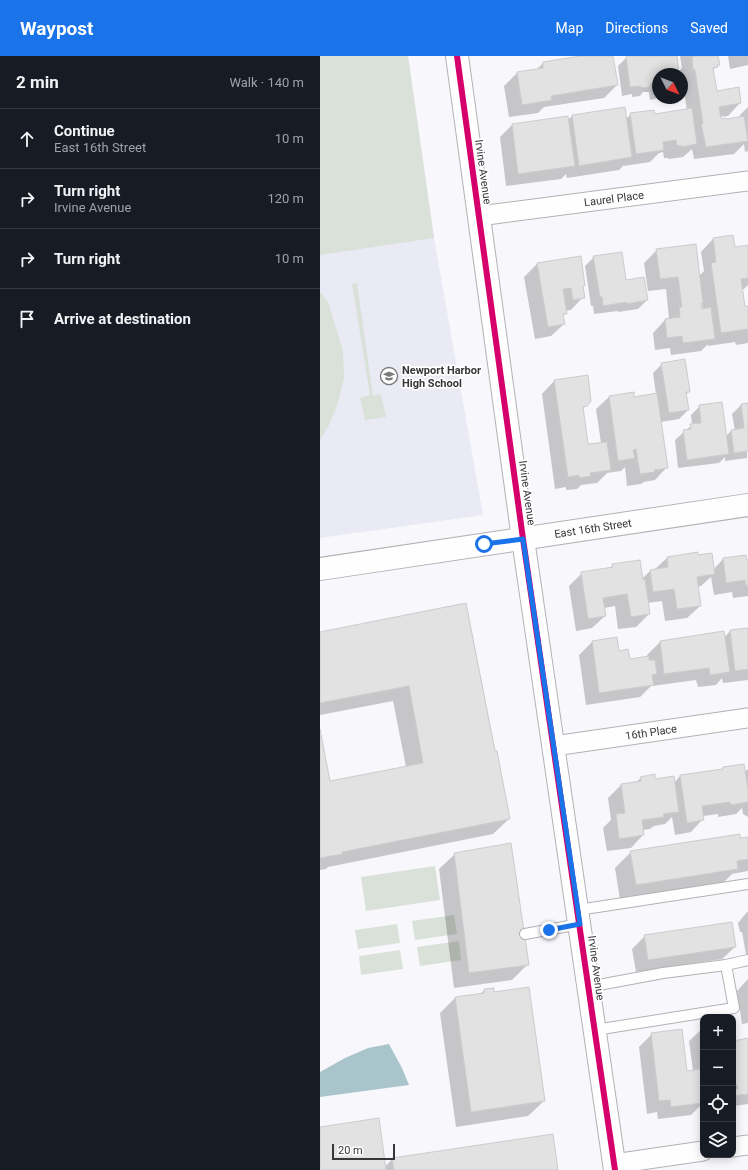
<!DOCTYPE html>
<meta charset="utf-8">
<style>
body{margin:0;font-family:Roboto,sans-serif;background:#20242c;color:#f1f3f6}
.controls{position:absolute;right:12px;bottom:12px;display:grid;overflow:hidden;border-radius:8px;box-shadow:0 2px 10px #0003}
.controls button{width:36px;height:36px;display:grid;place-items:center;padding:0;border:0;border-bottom:1px solid #363941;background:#171b24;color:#f1f3f6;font:20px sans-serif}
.compass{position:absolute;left:332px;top:12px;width:36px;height:36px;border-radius:50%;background:#171b24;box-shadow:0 2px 10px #0003;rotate:132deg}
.scale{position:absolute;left:12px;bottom:10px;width:63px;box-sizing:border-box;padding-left:4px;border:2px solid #37373a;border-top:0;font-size:11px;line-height:14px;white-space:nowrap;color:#37373a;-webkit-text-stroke:3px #fff;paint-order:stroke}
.stop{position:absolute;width:12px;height:12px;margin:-9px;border:3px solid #1a73e8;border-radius:50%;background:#fff}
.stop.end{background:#1a73e8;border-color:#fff;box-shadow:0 1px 4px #0008}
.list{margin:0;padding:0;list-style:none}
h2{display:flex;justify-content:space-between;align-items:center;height:52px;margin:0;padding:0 16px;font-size:17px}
h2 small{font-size:13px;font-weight:400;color:#9ea1a6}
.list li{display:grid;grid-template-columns:26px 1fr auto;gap:12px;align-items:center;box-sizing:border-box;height:60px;padding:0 16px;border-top:1px solid #363941}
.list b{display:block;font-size:15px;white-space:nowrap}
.list p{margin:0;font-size:13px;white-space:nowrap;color:#9ea1a6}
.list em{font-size:13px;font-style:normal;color:#9ea1a6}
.icon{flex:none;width:22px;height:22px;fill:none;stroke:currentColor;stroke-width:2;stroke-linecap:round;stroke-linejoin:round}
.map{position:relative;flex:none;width:428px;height:1114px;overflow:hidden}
header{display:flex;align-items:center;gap:24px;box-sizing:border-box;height:56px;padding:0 20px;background:#1a73e8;color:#fff}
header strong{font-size:19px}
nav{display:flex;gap:22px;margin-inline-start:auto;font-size:14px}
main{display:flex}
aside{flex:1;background:#171b24}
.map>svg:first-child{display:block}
</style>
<header>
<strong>Waypost</strong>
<nav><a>Map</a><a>Directions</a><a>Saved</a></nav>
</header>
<main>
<aside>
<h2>2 min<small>Walk · 140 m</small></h2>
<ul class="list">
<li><svg class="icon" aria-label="ahead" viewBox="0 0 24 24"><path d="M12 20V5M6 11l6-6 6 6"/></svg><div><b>Continue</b><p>East 16th Street</p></div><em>10 m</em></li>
<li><svg class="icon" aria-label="right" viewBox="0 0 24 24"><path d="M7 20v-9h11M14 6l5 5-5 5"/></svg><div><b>Turn right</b><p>Irvine Avenue</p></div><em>120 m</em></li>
<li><svg class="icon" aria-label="right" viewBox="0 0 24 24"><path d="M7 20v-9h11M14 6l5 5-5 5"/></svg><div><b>Turn right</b></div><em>10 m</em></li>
<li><svg class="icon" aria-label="arrive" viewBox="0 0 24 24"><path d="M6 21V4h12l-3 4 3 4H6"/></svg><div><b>Arrive at destination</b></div></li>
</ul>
</aside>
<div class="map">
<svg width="428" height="1114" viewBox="0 0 428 1114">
<rect width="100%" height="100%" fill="#f8f8fc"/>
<polygon fill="#e9eaf3" points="0,0 88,0 114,182 163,459 0,482"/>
<g fill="#dae1d8">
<polygon points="0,0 88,0 114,182 0,199"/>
<polygon points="37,227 53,340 61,338 66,361 45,364 40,342 50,339 32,228"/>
<polygon points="0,236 8,246 23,295 24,322 18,347 8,371 0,384"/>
<polygon points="115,810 120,844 46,855 41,821"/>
<polygon points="134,859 137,878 95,884 92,865"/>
<polygon points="77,868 80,887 38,893 35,874"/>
<polygon points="139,885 141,904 100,910 97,891"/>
<polygon points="80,894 83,913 41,919 39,900"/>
</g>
<polygon fill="#a9c5cb" points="69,988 82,1012 89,1029 0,1041 0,1016 25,1002 48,992"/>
<g fill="#0003" fill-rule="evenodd">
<polygon points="266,0 292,0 297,29 284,42 224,51 218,57 189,61 184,30 197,17 216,14 223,7"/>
<polygon points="315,0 356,0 358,16 362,12 360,0 397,0 399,8 392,15 396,36 420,47 408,60 399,61 400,64 406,64 420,62 420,59 428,51 428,95 425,96 424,88 414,98 374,103 372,93 363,101 349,103 348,102 344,102 343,96 339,97 330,106 304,110 304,109 299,114 247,122 246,118 241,123 186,130 180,81 192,69 248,64 252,60 306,63 311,58 334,59 367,54 362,26 362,18 338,18 338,42 330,44 329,36 323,36 320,40 312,41 312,38 302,40 298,10 307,1"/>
<polygon points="408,0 428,0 428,9 410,13"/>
<path d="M 393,183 L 414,192 L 428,190 L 428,229 L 424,233 L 421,233 L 424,251 L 428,251 L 428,287 L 416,289 L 415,286 L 388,290 L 388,288 L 381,295 L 351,299 L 350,292 L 335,294 L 333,277 L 345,264 L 349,263 L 346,233 L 328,235 L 324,207 L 337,194 L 379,220 L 384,215 L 381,196 ZM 382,247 L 383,254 L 381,254 L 380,249 Z"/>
<polygon points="260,201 264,230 262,232 263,241 251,254 245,255 246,257 242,261 244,268 231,280 215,283 204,221 217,208"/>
<polygon points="274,201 306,225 327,244 318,253 298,256 298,255 274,258 273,250 271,250 265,210"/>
<polygon points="342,308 369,335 366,339 368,354 359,363 341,366 347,411 335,424 324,426 321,428 307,430 305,411 301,415 287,417 277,427 261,429 257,433 246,434 246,431 235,433 222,338 234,325 266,349 263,353 268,389 281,387 276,353 289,341 314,342 336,338 333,317"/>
<polygon points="428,348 427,402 405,405 405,401 399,407 358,412 355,384 372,369 371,359 380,350 405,381 411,375 415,375 412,358 421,349"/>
<polygon points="378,500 394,513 403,503 428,505 428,540 413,542 412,536 394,539 391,521 381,530 377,531 380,550 367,562 345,565 342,545 327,547 329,558 316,571 298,573 295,550 284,552 285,560 272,572 256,575 249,530 262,517 289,513 293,509 322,523 330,515 334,514 347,502"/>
<polygon points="146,549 189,763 173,778 8,811 6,813 0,814 0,678 9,726 86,711 73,645 0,659 0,577"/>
<polygon points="428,573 428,624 403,627 402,622 396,629 378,631 376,624 332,630 332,629 320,641 266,649 259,599 272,586 296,582 298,596 309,604 328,601 327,599 340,586 403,576 404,582 410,575"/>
<polygon points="403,712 424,716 428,713 428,761 423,758 422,752 416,758 398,761 398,758 383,760 383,763 371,776 355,779 352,761 345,768 334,770 330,773 323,774 323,779 311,792 287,795 283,772 291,764 288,742 301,729 315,727 321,722 354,727 360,720 401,714"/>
<polygon points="428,782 428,815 412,818 402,828 300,844 295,812 311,796"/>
<polygon points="135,798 207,909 192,924 134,932 119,813"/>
<polygon points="428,855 428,903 427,904 422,876 420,876 418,867"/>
<polygon points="325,880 415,891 402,903 316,916 312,893"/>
<polygon points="428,923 428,967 422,968 417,935"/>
<polygon points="164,934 173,937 224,1045 208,1060 136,1071 120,957 135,942 160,939"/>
<polygon points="383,972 383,1047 371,1059 338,1063 337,1056 327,1058 319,991 332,978 366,1016 373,1015 369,985"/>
<polygon points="428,983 428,1048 413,1050 413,986"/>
<polygon points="0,1072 65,1111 72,1103 237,1114 0,1114"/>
</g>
<g fill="#e2e2e2" stroke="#cdcbcc">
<polygon points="260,0 293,0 298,29 231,40 232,44 202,49 197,16 223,12 223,6"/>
<polygon points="306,0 357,0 359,18 338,18 338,29 338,27 330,28 330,31 321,32 321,30 310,31"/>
<polygon points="374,0 398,0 400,9 397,9 398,11 393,12 397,35 419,31 421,47 399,51 401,63 406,62 407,63 424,60 428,85 386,91 381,68 383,68 375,14 373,14 372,1"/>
<polygon points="305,51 312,101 259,110 252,59"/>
<polygon points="372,52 377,88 361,91 361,89 357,90 356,84 343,86 344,94 316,98 310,57 334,54 335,58"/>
<polygon points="248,60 255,110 198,118 192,68"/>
<polygon points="413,179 415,191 428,189 428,222 421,223 425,250 428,250 428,276 428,273 401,277 391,207 396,206 393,182"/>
<polygon points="376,188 383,247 381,247 382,253 391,251 395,283 363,287 362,280 347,282 345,263 360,261 359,251 362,251 358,221 340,223 336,193"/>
<polygon points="302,196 306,224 324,221 328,244 307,248 307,246 283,250 282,241 280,241 273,200"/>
<polygon points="261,200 265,230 263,230 265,242 253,244 251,232 243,233 247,258 243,258 245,268 228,271 217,207"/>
<polygon points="365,303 370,336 366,336 369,354 349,357 341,307"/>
<polygon points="268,319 271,345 267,350 263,351 268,388 287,386 291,414 270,417 271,420 259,422 259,419 248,421 234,324"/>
<polygon points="314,336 314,341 337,337 348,412 334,414 335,416 320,418 316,393 313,394 315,402 298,405 289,340"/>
<polygon points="402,346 409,398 367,404 363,374 371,373 370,368 381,367 379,349"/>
<polygon points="428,347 428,395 414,397 411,374 424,372 421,348"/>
<polygon points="378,496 378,499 392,497 395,518 377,521 381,550 357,553 354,533 333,536 330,514 348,511 347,501"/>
<polygon points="426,499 427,504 428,504 428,530 426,530 425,524 406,527 403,502"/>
<polygon points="320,504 323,524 325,523 330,558 311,561 307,538 283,542 286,560 268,563 261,516 293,511 292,508"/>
<polygon points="146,547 175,695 177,695 190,763 22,796 23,798 0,802 0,673 10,725 103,707 89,630 0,647 0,576"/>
<polygon points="428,572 428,613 415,615 410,574"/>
<polygon points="404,575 410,616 390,619 389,612 344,618 340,585"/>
<polygon points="297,581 299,595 308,593 310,603 329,600 329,604 335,604 337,618 332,619 334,629 279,637 272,585"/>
<polygon points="424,708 428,733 428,746 411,749 410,746 382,750 384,764 367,767 360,719 403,713 403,711"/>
<polygon points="335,718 335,723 354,720 359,756 343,758 344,761 322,764 324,779 299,783 296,758 305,757 301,728 321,725 320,721"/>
<polygon points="420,778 420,782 428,781 428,803 417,805 418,813 316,829 310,795"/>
<polygon points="191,787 209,909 149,917 134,797"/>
<polygon points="412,866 416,891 328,904 324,879"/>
<polygon points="209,931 225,1045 151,1056 135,941 164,937 164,933 174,932 174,936"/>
<polygon points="362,973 367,1015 380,1013 383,1047 351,1051 350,1044 339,1045 331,977"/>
<polygon points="428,982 428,1038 413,1040 413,1033 418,1033 417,1029 413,1029 413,985"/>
<polygon points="59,1062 66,1114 0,1114 0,1071"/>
<polygon points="233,1078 238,1114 74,1114 72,1102"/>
</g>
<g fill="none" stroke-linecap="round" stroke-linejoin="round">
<g stroke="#b2b2b4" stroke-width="12">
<g id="lane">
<polyline points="258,854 428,828"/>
<polyline points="205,878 260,868"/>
<polyline points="268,931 343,917 406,909 428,904"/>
<polyline points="275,974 414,952 406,909"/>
</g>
</g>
<g stroke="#b2b2b4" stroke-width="21">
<g id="street">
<path id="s1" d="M 159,160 L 428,125"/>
<path id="s2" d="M 234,690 L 428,662"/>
<polyline points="413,1091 428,1089"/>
<polyline points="294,1108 383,1095"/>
</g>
</g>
<g stroke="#b2b2b4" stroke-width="24">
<g id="secondary">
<polyline points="137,0 203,483 295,1114"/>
<path id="s3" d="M 0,513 L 428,449"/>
</g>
</g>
<use href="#lane" stroke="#fefeff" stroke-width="10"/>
<use href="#street" stroke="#fefeff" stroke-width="19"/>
<use href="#secondary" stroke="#fefeff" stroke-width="22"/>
<g stroke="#fff" stroke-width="8">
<polyline id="cycleway" points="137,0 203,483 295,1114"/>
</g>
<use href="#cycleway" stroke="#d6006c" stroke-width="6"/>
</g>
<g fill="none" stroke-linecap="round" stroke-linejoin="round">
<polyline stroke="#1a73e8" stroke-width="5" points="164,488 203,483 260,868 229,874"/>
</g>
<defs>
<g id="school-ring" transform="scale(0.9)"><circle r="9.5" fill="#fff" stroke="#7b7b7e" stroke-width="1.5"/><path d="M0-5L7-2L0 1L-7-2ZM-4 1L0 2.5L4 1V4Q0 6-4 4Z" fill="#7b7b7e"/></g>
</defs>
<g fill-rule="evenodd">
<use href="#school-ring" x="69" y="320"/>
</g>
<g text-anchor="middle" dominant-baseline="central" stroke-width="3.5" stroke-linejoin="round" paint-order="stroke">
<g font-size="11" fill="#37373a" stroke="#fff">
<text transform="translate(163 116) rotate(82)">Irvine Avenue</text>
<text stroke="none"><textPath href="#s1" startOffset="136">Laurel Place</textPath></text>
<text transform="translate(207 437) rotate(82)">Irvine Avenue</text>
<text stroke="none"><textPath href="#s3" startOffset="276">East 16th Street</textPath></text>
<text stroke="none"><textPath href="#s2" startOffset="98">16th Place</textPath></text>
<text transform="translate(276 912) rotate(82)">Irvine Avenue</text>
</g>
<g font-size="11" font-weight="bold" fill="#37373a" stroke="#fff" text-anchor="start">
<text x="82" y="314">Newport Harbor<tspan x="82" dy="13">High School</tspan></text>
</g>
</g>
</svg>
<div class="controls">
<button>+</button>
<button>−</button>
<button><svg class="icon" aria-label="locate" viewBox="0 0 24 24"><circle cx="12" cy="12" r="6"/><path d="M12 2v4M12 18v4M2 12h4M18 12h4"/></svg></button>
<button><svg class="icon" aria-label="layers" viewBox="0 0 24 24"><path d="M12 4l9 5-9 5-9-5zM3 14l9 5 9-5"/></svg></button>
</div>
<svg class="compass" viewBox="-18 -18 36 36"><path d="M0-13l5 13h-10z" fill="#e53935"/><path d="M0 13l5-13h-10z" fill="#9ea1a6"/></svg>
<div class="scale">20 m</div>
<div class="stop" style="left:164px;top:488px"></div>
<div class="stop end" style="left:229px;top:874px"></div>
</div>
</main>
